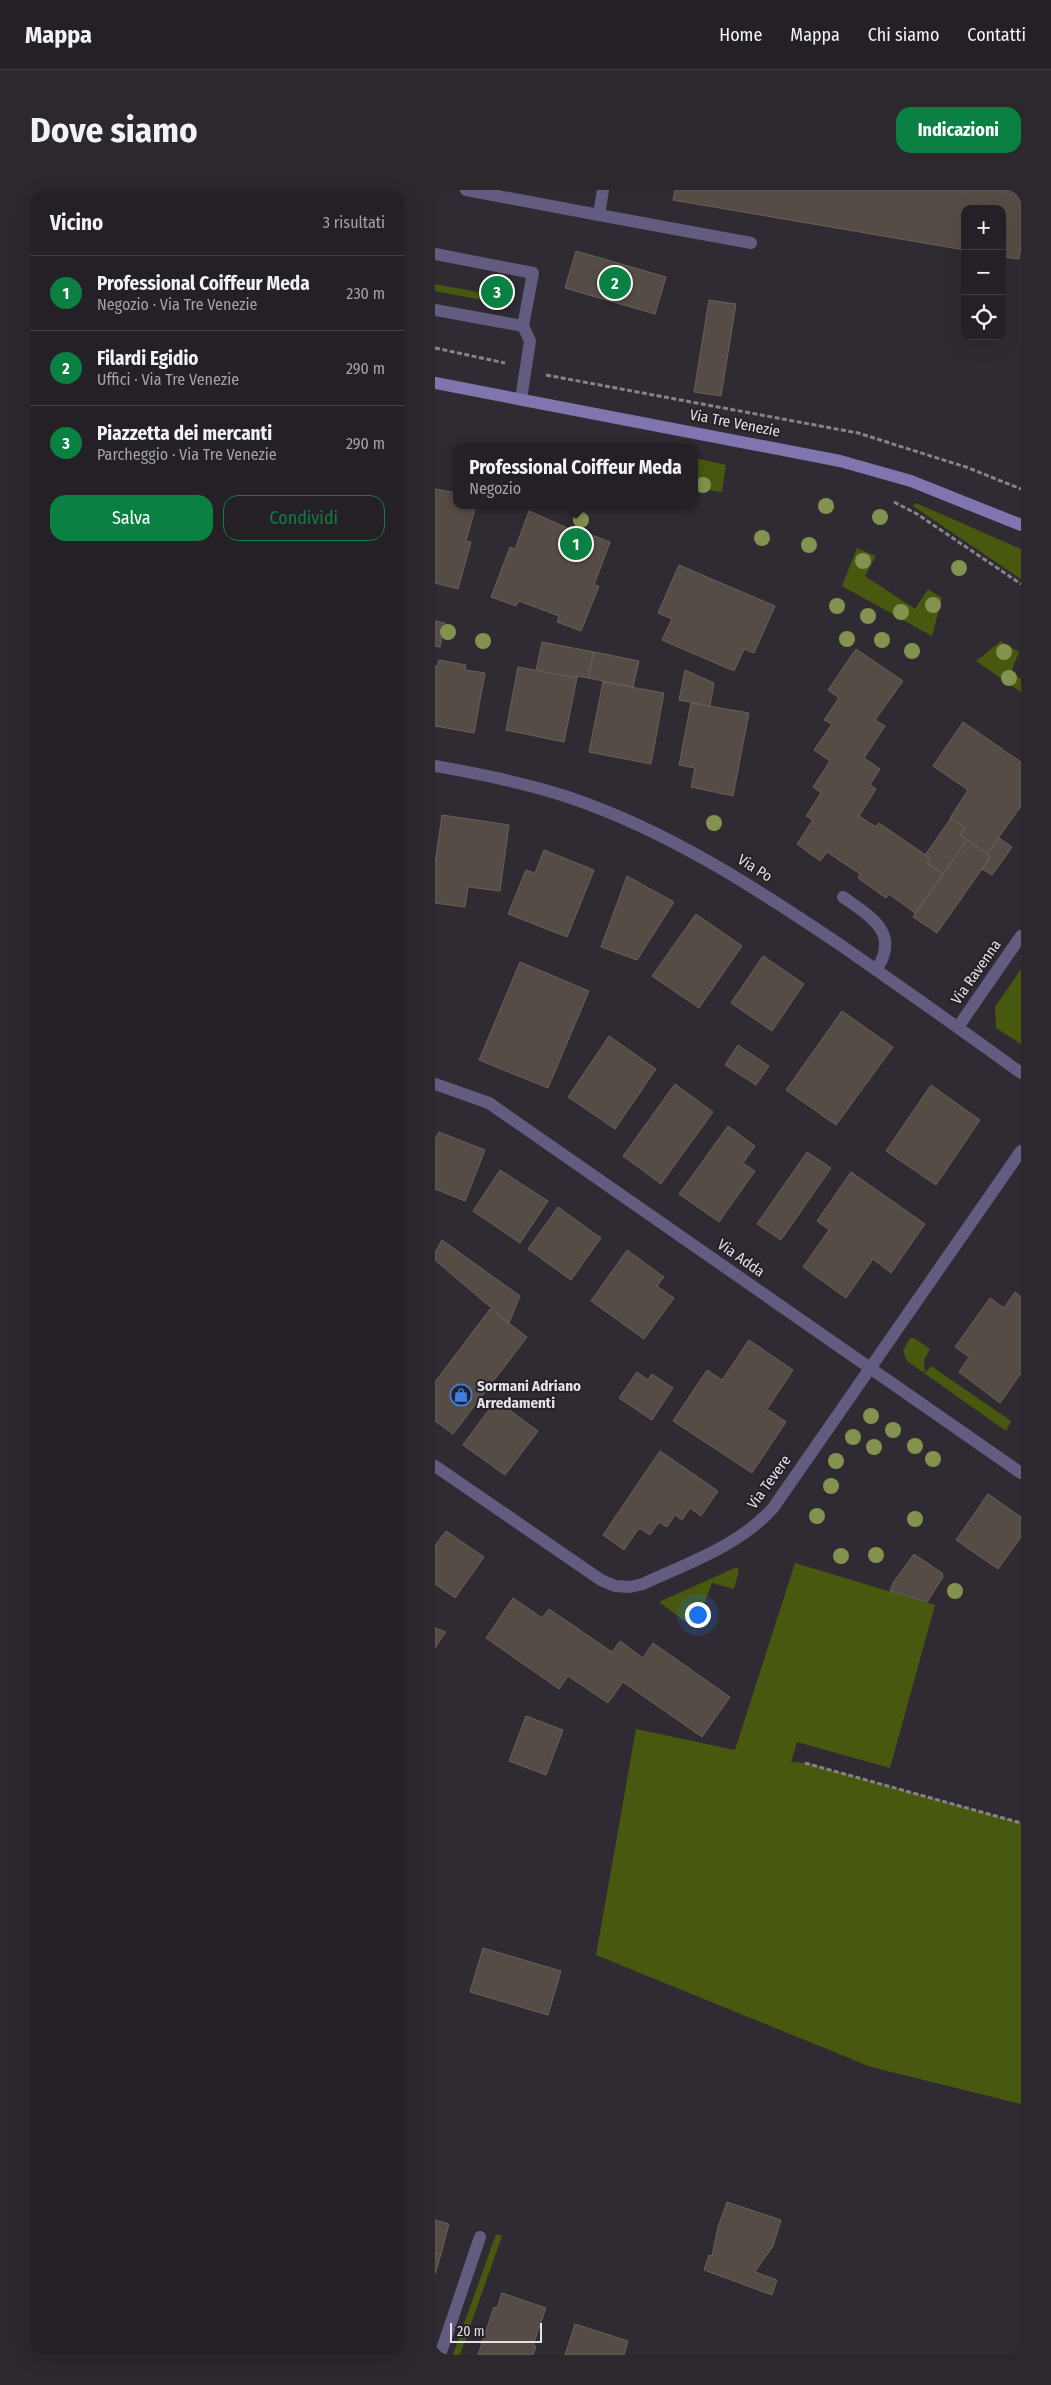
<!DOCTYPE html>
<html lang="it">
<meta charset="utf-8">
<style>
body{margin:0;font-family:"Fira Sans Condensed",sans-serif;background:#2c282e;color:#f1f3f6}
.controls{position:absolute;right:15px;top:15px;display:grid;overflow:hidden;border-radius:10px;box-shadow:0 5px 20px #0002}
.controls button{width:45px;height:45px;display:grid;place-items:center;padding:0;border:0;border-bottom:1px solid #413e43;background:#242026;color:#f1f3f6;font:25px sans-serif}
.scale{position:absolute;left:15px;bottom:12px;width:92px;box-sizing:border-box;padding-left:5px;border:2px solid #e4e0e6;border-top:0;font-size:14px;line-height:18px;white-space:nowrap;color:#e4e0e6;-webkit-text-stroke:4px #262129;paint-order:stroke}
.you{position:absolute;left:262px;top:1424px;width:18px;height:18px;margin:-12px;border:4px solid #fff;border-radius:50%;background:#1a73e8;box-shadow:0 0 0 8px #1a73e833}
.badge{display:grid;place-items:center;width:32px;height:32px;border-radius:50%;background:#0b8043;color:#fff;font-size:16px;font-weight:700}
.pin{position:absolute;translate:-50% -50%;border:2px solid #fff;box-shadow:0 1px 5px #0006}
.popup{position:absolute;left:18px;top:254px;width:245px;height:65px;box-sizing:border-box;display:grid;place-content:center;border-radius:10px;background:#242026;filter:drop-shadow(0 1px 4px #0005);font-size:16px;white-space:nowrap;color:#a3a3a7}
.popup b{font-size:19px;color:#f1f3f6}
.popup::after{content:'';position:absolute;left:50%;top:100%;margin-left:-10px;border:10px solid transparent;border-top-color:#242026}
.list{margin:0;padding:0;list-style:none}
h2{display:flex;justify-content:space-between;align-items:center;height:65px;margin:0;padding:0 20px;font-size:21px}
h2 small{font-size:16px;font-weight:400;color:#a3a3a7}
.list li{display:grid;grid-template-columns:32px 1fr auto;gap:15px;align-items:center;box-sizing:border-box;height:75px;padding:0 20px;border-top:1px solid #413e43}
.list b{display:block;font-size:19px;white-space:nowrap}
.list p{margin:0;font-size:16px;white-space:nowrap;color:#a3a3a7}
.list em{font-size:16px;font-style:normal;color:#a3a3a7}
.actions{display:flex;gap:10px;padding:15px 20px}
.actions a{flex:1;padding:11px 0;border:1px solid #0b8043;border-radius:15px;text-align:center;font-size:18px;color:#0b8043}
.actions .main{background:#0b8043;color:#fff}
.icon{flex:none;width:28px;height:28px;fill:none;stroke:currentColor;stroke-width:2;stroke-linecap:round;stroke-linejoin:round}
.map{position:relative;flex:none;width:586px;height:2165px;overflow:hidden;border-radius:15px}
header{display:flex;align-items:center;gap:30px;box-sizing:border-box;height:70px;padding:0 25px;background:#242026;border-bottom:1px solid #413e43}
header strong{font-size:24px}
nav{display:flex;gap:28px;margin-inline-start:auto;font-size:18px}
.intro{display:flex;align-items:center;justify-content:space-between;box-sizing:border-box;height:120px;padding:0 30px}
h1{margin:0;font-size:35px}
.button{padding:12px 22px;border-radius:15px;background:#0b8043;color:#fff;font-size:18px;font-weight:700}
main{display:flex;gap:30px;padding:0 30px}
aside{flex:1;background:#242026;border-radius:15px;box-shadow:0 5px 20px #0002}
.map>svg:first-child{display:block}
</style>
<header>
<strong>Mappa</strong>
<nav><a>Home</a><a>Mappa</a><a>Chi siamo</a><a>Contatti</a></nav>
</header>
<div class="intro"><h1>Dove siamo</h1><a class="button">Indicazioni</a></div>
<main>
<aside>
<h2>Vicino<small>3 risultati</small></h2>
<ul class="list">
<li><span class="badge">1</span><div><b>Professional Coiffeur Meda</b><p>Negozio · Via Tre Venezie</p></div><em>230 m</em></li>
<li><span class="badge">2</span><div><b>Filardi Egidio</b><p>Uffici · Via Tre Venezie</p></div><em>290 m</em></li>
<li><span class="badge">3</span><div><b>Piazzetta dei mercanti</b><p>Parcheggio · Via Tre Venezie</p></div><em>290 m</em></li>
</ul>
<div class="actions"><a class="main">Salva</a><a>Condividi</a></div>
</aside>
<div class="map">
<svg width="586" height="2165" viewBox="0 0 586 2165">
<rect width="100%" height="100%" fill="#302b33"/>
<g fill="#48580f">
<polygon points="0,94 75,108 73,115 0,101"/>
<polygon points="260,268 291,275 287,302 260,298"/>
<polygon points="481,313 586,359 586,389 478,316"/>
<polygon points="422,358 441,366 430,386 480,419 493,399 507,408 497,446 407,396"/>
<polygon points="566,451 584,462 576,482 586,489 586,502 541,471"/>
<polygon points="586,779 586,854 561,838 560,817"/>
<polygon points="475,1148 479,1148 495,1159 489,1170 490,1183 496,1176 576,1231 571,1241 472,1171 468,1161"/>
<polygon points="360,1373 500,1415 455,1578 362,1552 356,1572 370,1573 586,1633 586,1914 436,1877 161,1765 201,1539 300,1560"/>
<polygon points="302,1377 304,1380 299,1399 277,1393 260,1439 224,1412"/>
<polygon points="61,2044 67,2046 25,2165 18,2165"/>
</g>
<g fill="#554d45" stroke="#696158">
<polygon points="240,0 586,0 586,56 584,69 567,67 567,19 530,19 530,60 238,10"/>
<polygon points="141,61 231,87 220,124 130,98"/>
<polygon points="274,110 301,114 286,206 259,202"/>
<polygon points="0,299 22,303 22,315 41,315 31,351 36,352 23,399 0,393"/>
<polygon points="94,321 148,345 149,342 175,352 159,395 164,396 146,441 122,432 124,426 84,411 81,416 56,407 75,357 80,359"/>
<polygon points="244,375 340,416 319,463 309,459 299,481 227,450 237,429 223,423"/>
<polygon points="0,431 10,433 5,457 0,456"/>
<polygon points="107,452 159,462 153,488 142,486 142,488 101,481"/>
<polygon points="421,459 468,491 440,530 450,536 429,568 445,579 435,595 441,599 424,626 441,637 444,633 495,668 492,673 508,684 480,723 454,704 451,708 423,688 425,684 392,662 385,671 362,654 378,630 371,626 386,603 378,597 395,571 379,560 397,534 389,530 404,508 393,500"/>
<polygon points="159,462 204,471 198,497 153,488"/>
<polygon points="4,470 31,475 30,480 50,483 39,543 0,536 0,476 2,477"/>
<polygon points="83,477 142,488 129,552 71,540"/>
<polygon points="250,480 279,493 275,516 244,510"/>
<polygon points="168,492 229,503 216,574 154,562"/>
<polygon points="256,513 314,523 298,606 256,597 260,578 244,575"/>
<polygon points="528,532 586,572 586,616 552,664 525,645 530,638 515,628 533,600 498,576"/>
<polygon points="7,625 74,635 65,701 33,697 30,717 0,713 0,674"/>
<polygon points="516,628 530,638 525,645 532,650 508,684 492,673 495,668 490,665"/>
<polygon points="564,648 577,657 557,685 547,679 554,669 552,664"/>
<polygon points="532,650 552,664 554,669 502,743 478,727"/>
<polygon points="109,660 159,680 132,747 73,724 91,680 100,683"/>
<polygon points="192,686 239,712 202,770 166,757"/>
<polygon points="261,724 307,756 264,818 217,786"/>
<polygon points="328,766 369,794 337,841 296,813"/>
<polygon points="85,772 154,801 113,898 44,870"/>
<polygon points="407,821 458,857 401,935 351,900"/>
<polygon points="174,846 221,879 180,939 133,907"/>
<polygon points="303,855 334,876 321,895 290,875"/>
<polygon points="240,894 278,922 226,994 188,966"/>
<polygon points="496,895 545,930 501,995 451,961"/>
<polygon points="293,936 320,956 308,973 320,981 284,1032 244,1004"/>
<polygon points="4,942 50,960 30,1011 0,999 0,950"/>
<polygon points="372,962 396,978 346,1050 322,1034"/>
<polygon points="65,980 113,1011 85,1053 38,1021"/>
<polygon points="416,982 490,1034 456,1083 438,1069 411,1108 368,1077 394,1040 382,1031"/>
<polygon points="123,1017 166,1048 136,1090 93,1059"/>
<polygon points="7,1050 85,1106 74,1133 0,1070 0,1063"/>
<polygon points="192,1060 229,1087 222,1096 239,1108 209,1149 156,1111"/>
<polygon points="580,1102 586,1107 586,1183 565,1213 524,1182 534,1167 520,1157 555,1108 569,1118"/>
<polygon points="55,1119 92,1147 18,1244 0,1231 0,1192"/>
<polygon points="314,1150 358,1180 332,1219 351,1232 317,1283 238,1231 272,1180 287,1190"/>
<polygon points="202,1182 213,1190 217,1184 238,1198 217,1230 184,1208"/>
<polygon points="61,1210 103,1241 70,1285 28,1255"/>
<polygon points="225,1261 283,1301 266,1326 255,1318 247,1330 240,1325 232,1337 224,1332 215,1345 204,1338 189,1360 168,1345"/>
<polygon points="553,1304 586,1327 586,1347 563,1379 521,1350"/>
<polygon points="11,1341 49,1367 20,1408 0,1394 0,1356"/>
<polygon points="479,1364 507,1383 508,1387 492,1412 455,1401 458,1393"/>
<polygon points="78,1408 107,1428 114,1419 177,1462 185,1451 208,1468 218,1453 295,1507 267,1547 188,1492 173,1513 133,1486 124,1499 51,1448"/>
<polygon points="0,1438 11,1442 0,1458"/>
<polygon points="91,1526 128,1540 111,1585 74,1571"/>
<polygon points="48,1758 126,1781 113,1825 35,1802"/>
<polygon points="292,2012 346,2030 338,2056 320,2082 342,2090 337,2105 269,2080 274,2065 277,2066 283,2037"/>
<polygon points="0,2030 14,2034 6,2064 0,2063"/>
<polygon points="0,2063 6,2064 0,2084"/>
<polygon points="67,2103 111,2118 98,2155 101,2156 98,2165 43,2165 59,2117 62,2118"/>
<polygon points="140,2134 193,2151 189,2165 130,2165"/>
</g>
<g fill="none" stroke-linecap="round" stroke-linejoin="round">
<g stroke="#87838a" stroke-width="3" stroke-dasharray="5 2.5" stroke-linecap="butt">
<polyline points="0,158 70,173"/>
<polyline points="111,185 423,243 531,277 586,299"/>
<polyline points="459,312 482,324 586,394"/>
<polyline points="370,1573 586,1633"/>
</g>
<g stroke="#635c80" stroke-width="12">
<polyline points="31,0 164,25 168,0"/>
<polyline points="164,25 316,53"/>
<polyline points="0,64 98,83 88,136 0,120"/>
<polyline points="86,209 95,151 88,136"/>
<path d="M 408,707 C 436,727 466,743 441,780"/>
<polyline points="5,2165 45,2047"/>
</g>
<g stroke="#635c80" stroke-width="12">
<path d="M 0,576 C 46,584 92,593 136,608 C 235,642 321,698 407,756 C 467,798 527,840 586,883"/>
<polyline points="523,837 586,746"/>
<polyline points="0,894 54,913 586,1283"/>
<path d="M 0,1276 L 166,1390 L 180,1396 L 195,1397 L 208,1394 C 253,1373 304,1356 338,1318 L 586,961"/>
</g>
<polyline stroke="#8175af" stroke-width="12" points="0,193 405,271 476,291 586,335"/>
</g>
<g fill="#83924f">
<circle cx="268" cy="295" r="8"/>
<circle cx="391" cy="316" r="8"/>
<circle cx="445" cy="327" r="8"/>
<circle cx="146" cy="330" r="8"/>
<circle cx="327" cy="348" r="8"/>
<circle cx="374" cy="355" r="8"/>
<circle cx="428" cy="371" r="8"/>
<circle cx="524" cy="378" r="8"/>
<circle cx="498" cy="415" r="8"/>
<circle cx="402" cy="416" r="8"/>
<circle cx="466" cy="422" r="8"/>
<circle cx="433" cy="426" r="8"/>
<circle cx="13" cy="442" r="8"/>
<circle cx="412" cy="449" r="8"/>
<circle cx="447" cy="450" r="8"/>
<circle cx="48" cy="451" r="8"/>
<circle cx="477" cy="461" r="8"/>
<circle cx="569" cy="462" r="8"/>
<circle cx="574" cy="488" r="8"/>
<circle cx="279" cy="633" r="8"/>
<circle cx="436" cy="1226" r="8"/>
<circle cx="458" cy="1240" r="8"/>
<circle cx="418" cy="1247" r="8"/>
<circle cx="480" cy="1256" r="8"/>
<circle cx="439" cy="1257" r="8"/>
<circle cx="498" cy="1269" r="8"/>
<circle cx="401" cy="1271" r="8"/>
<circle cx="396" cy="1296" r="8"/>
<circle cx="382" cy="1326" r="8"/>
<circle cx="480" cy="1329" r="8"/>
<circle cx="441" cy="1365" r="8"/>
<circle cx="406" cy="1366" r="8"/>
<circle cx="520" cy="1401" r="8"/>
</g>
<defs>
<g id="shop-ring" transform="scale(1.125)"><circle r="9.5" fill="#262129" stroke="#3f7fe0" stroke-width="1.5"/><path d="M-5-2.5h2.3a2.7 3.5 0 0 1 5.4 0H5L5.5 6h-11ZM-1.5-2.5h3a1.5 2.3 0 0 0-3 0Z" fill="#3f7fe0"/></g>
</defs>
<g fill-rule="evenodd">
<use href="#shop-ring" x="26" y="1205"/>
</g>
<g text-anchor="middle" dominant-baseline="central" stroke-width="4" stroke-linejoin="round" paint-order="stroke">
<g font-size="15" fill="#e4e0e6" stroke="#262129">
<text transform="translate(300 233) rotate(11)">Via Tre Venezie</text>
<text transform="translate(320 678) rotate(32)">Via Po</text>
<text transform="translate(541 782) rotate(-55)">Via Ravenna</text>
<text transform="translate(306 1068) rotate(35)">Via Adda</text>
<text transform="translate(334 1292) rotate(-54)">Via Tevere</text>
</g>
<g font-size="15" font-weight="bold" fill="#e4e0e6" stroke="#262129" text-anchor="start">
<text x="42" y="1196">Sormani Adriano<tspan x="42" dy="17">Arredamenti</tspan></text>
</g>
</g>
</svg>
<div class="controls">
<button>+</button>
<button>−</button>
<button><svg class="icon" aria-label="locate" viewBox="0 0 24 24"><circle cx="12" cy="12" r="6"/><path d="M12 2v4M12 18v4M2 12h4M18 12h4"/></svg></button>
</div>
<div class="scale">20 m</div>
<div class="you"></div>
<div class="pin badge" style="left:141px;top:354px">1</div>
<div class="popup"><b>Professional Coiffeur Meda</b>Negozio</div>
<div class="pin badge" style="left:180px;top:93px">2</div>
<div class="pin badge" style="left:62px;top:102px">3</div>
</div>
</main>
